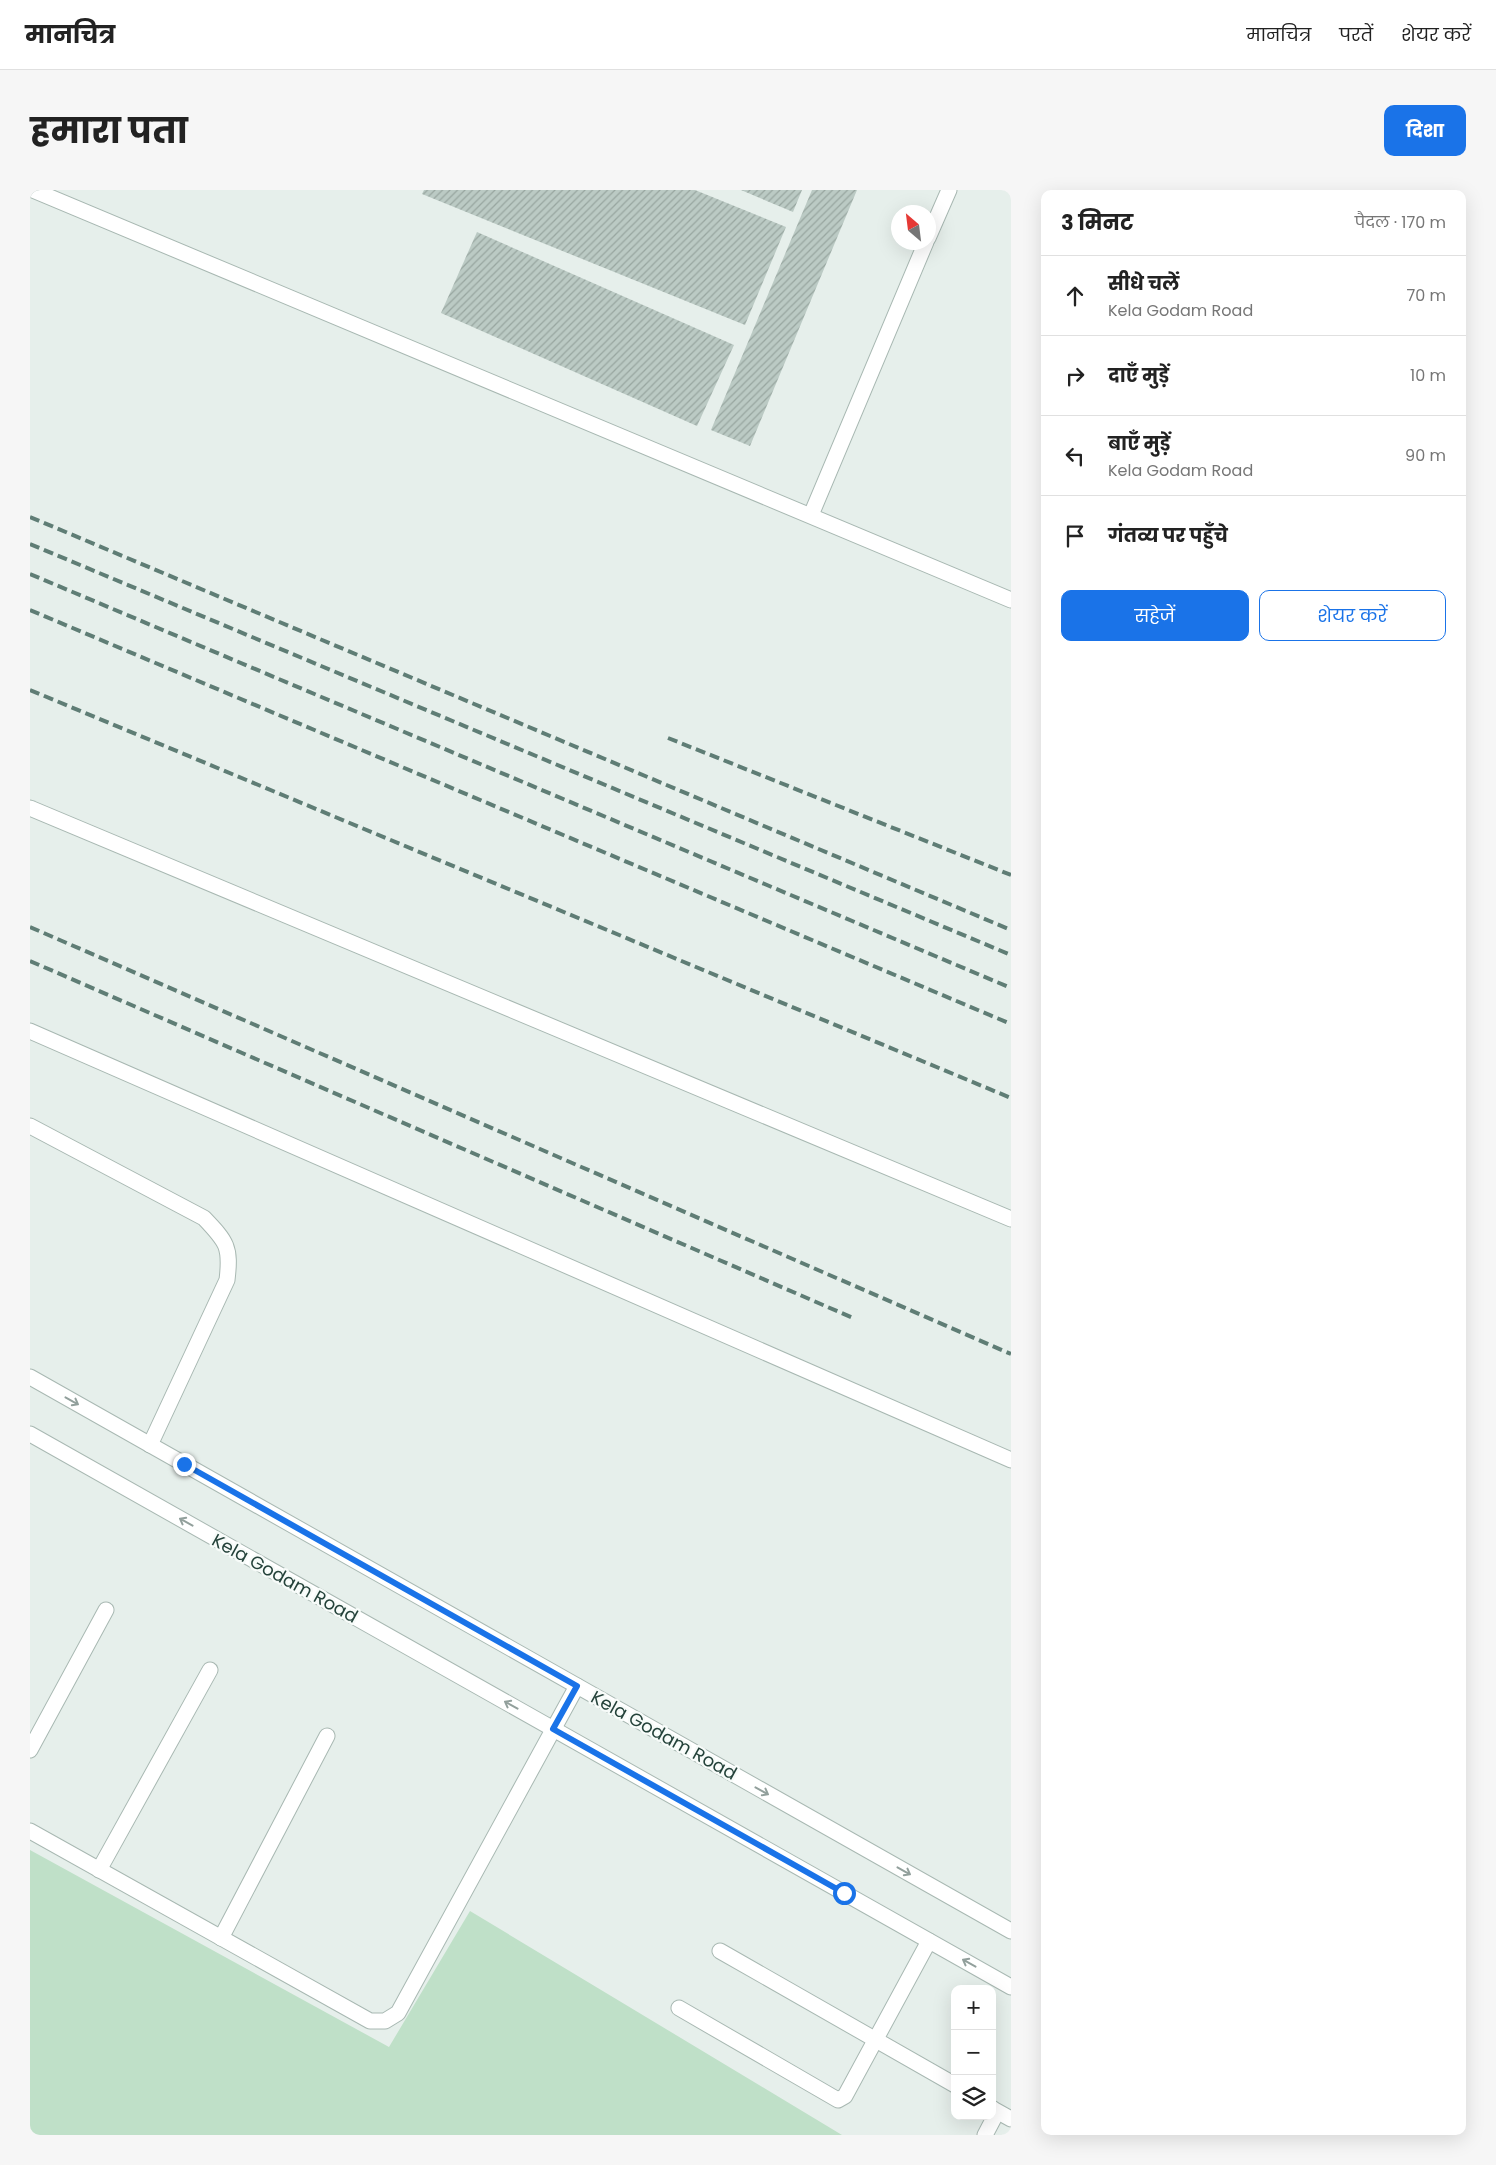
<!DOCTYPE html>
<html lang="hi">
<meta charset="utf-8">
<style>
body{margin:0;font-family:Poppins,"Noto Sans Devanagari",sans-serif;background:#f6f6f6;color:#222}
.controls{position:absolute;right:15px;bottom:15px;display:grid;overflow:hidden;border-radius:10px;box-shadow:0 5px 20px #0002}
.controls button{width:45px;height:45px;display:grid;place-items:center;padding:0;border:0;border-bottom:1px solid #e0e0e0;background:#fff;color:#222;font:25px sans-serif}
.compass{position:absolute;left:861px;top:15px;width:45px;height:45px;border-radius:50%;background:#fff;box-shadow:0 5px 20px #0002;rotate:332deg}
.stop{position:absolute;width:15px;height:15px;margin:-11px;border:4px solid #1a73e8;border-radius:50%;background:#fff}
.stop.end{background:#1a73e8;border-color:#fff;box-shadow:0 1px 5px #0008}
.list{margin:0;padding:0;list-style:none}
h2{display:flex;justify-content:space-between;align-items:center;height:65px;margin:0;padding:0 20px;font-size:21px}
h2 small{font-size:16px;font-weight:400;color:#767676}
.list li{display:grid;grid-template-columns:32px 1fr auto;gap:15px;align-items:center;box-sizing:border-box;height:80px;padding:0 20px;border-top:1px solid #e0e0e0}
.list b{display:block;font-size:19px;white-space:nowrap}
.list p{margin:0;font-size:16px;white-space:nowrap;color:#767676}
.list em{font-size:16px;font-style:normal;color:#767676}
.actions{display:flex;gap:10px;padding:15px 20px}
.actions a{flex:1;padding:11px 0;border:1px solid #1a73e8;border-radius:10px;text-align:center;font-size:18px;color:#1a73e8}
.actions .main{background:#1a73e8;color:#fff}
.icon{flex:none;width:28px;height:28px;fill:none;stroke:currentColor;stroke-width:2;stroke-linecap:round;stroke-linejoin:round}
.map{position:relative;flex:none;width:981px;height:1945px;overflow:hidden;border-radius:10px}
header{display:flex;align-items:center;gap:30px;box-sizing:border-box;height:70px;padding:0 25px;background:#fff;border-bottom:1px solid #e0e0e0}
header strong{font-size:24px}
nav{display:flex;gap:28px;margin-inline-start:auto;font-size:18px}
.intro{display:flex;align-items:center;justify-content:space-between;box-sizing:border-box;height:120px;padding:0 30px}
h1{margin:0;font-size:35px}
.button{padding:12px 22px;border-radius:10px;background:#1a73e8;color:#fff;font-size:18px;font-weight:700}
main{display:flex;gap:30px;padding:0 30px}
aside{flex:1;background:#fff;border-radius:10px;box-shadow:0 5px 20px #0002}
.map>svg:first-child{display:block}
</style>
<header>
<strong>मानचित्र</strong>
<nav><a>मानचित्र</a><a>परतें</a><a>शेयर करें</a></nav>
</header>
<div class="intro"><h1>हमारा पता</h1><a class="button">दिशा</a></div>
<main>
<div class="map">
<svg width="981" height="1945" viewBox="0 0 981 1945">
<defs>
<pattern id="building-hatch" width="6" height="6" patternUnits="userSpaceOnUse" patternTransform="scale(1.25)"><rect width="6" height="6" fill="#bbcac4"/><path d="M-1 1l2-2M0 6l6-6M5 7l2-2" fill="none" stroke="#98a6a0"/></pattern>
</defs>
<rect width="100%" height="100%" fill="#e6efeb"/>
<polygon fill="#bfe0c8" points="0,1660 359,1857 440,1721 812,1945 0,1945"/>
<g fill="url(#building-hatch)">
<polygon points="394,0 665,0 756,37 715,135 392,4"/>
<polygon points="711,0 772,0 763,22"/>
<polygon points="782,0 827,0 720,256 681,240"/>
<polygon points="447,42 704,155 667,236 411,123"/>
</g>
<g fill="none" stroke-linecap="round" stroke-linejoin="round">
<g stroke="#a8b8b2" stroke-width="17">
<g id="service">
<polyline points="3,0 981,410"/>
<polyline points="898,48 919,0"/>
<polyline points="781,325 896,52"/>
<polyline points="0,841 981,1270"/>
</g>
</g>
<g stroke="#a8b8b2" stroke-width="17">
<g id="minor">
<path d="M 0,936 L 174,1028 C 197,1052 201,1057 197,1090 L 120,1255"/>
<polyline points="0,1560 76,1420"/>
<polyline points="0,1641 340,1831 355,1831 368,1823 547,1496"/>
<polyline points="69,1680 180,1480"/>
<polyline points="191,1748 297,1546"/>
<polyline points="690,1761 925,1895"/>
<polyline points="649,1818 808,1910 815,1906 899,1751"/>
<polyline points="963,1919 981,1929"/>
<polyline points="955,1945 965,1926 962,1918"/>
</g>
</g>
<g stroke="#a8b8b2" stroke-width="17">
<g id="tertiary">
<polyline points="0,618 981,1029"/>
<polyline points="0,1187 981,1741"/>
<polyline points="0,1244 981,1797"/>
</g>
</g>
<use href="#service" stroke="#fff" stroke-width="15"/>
<use href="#minor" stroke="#fff" stroke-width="15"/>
<use href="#tertiary" stroke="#fff" stroke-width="15"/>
<g stroke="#5f7d75" stroke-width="4" stroke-dasharray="10 5" stroke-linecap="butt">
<polyline points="0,327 981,740"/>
<polyline points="0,354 981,765"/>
<polyline points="0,384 981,798"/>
<polyline points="0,420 981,834"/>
<polyline points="0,500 981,908"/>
<polyline points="638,548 981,685"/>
<polyline points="0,737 981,1164"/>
<polyline points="0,771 823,1128"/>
</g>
</g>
<defs><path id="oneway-shaft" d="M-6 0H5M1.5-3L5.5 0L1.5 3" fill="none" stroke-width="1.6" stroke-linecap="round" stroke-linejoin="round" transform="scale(1.25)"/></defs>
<g stroke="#92a09c">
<use href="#oneway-shaft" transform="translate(42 1211) rotate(29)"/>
<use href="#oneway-shaft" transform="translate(156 1332) rotate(-151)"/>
<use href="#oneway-shaft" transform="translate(481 1515) rotate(-151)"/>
<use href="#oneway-shaft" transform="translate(732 1601) rotate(29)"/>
<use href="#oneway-shaft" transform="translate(874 1681) rotate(29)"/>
<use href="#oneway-shaft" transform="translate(939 1773) rotate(-151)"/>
</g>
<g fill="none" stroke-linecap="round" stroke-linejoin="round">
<polyline stroke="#1a73e8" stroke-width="6" points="154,1274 547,1496 523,1539 814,1703"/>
</g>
<g text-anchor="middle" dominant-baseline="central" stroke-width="4.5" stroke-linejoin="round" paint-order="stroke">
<g font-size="18" fill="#24423a" stroke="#f7fbf9">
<text transform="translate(255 1388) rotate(29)">Kela Godam Road</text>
<text transform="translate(634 1545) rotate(29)">Kela Godam Road</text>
</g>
</g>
</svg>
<div class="controls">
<button>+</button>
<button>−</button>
<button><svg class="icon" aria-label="layers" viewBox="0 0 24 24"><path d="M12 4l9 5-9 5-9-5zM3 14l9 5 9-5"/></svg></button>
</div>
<svg class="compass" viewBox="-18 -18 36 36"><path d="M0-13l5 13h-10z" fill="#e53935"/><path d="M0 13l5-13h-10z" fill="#767676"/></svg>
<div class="stop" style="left:814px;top:1703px"></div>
<div class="stop end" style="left:154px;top:1274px"></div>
</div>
<aside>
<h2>3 मिनट<small>पैदल · 170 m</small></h2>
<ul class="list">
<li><svg class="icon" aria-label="ahead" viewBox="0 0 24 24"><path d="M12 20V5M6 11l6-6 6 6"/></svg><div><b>सीधे चलें</b><p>Kela Godam Road</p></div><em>70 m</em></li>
<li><svg class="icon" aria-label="right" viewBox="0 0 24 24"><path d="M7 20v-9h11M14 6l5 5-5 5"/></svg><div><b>दाएँ मुड़ें</b></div><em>10 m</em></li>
<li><svg class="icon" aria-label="left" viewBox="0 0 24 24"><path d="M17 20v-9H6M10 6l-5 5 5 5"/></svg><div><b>बाएँ मुड़ें</b><p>Kela Godam Road</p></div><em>90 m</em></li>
<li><svg class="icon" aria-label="arrive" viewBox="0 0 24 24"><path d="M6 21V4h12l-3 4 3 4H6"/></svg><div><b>गंतव्य पर पहुँचे</b></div></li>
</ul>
<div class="actions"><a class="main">सहेजें</a><a>शेयर करें</a></div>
</aside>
</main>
